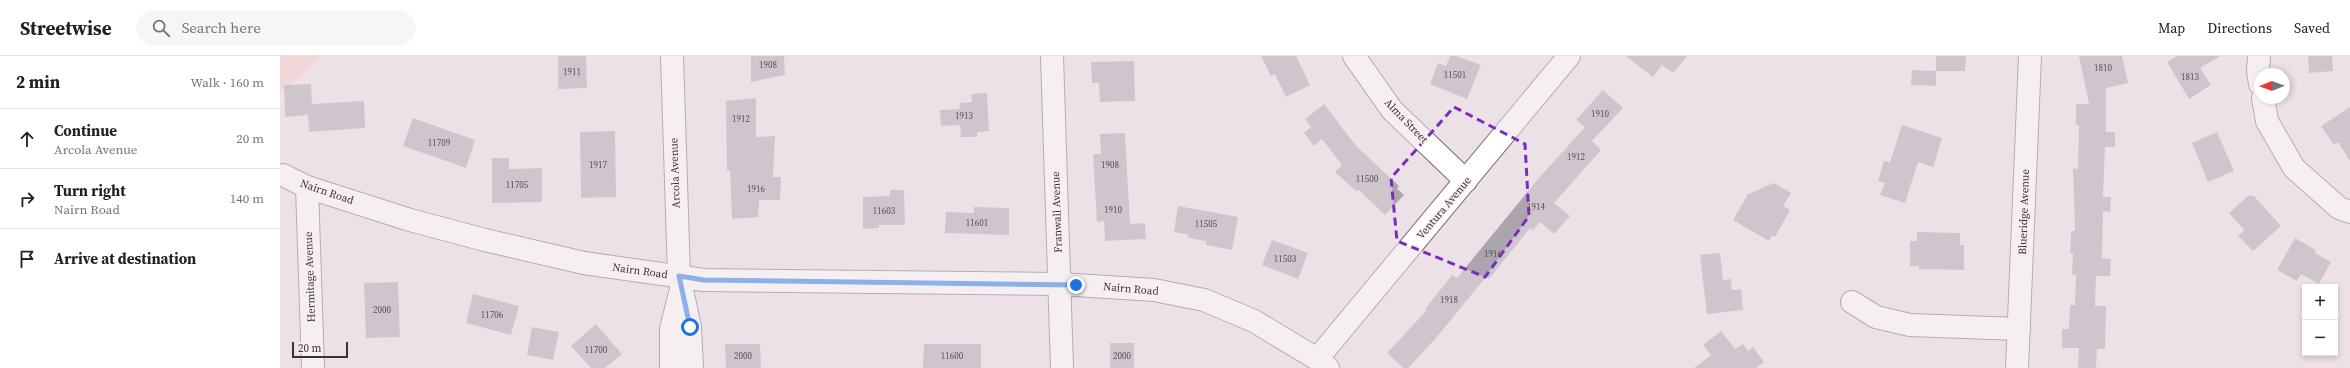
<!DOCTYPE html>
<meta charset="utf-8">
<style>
body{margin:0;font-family:"Source Serif 4",serif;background:#f6f6f6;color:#202124}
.controls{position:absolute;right:12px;bottom:12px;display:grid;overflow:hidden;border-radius:0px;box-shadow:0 2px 6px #0003}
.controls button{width:36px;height:36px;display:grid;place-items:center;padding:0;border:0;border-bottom:1px solid #e0e0e0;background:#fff;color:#202124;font:20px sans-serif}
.compass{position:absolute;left:1974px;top:12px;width:36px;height:36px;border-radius:50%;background:#fff;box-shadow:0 2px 6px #0003;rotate:269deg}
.scale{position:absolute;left:12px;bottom:10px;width:56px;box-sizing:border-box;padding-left:4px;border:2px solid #383336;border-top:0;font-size:11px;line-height:14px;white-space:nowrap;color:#383336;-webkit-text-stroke:3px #faeef5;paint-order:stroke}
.stop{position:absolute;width:12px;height:12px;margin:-9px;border:3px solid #1a73e8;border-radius:50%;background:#fff}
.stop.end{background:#1a73e8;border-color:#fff;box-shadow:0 1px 4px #0008}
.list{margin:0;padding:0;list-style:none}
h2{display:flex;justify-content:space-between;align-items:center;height:52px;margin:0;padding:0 16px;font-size:17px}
h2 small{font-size:13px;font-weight:400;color:#757577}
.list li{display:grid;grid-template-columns:26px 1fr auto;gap:12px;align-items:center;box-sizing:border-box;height:60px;padding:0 16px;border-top:1px solid #e0e0e0}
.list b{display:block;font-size:15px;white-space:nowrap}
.list p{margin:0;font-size:13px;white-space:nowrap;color:#757577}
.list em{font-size:13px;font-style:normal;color:#757577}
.icon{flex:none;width:22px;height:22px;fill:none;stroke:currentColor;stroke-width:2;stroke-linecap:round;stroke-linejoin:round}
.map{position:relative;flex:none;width:2070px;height:312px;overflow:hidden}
header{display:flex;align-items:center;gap:24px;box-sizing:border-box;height:56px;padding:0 20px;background:#fff;border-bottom:1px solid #e0e0e0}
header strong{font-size:19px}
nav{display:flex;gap:22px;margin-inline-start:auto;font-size:14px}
.search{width:280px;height:36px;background:#f6f6f6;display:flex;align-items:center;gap:10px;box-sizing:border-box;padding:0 14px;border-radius:22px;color:#757577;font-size:15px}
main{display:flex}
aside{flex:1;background:#fff}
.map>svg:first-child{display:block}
</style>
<header>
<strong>Streetwise</strong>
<div class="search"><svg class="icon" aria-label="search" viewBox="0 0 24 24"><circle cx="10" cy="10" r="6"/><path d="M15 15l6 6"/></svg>Search here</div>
<nav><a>Map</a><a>Directions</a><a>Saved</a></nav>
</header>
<main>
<aside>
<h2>2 min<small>Walk · 160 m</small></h2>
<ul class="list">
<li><svg class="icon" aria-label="ahead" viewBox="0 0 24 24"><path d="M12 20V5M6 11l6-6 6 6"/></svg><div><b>Continue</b><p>Arcola Avenue</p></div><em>20 m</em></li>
<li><svg class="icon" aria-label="right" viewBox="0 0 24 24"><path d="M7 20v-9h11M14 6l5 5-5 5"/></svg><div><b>Turn right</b><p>Nairn Road</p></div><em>140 m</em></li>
<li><svg class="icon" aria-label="arrive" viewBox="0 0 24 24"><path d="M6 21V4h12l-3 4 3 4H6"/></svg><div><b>Arrive at destination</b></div></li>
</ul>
</aside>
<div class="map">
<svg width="2070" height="312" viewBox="0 0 2070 312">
<rect width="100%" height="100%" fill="#ede1e8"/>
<polygon fill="#f5c9c6" points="0,0 43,0 0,37"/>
<g fill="#aca5ae">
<polygon points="278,0 306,0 307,32 278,33"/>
<polygon points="471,0 504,0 505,19 471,26"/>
<polygon points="981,0 1016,0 1030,29 1006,41 995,18 991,20"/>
<polygon points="1170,0 1176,0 1201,9 1187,43 1150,28 1158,7 1166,10"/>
<polygon points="1346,0 1407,0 1393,17 1382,9 1373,21"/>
<polygon points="1656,0 1686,0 1685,15 1656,15"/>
<polygon points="1799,0 1842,0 1848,27 1826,32 1826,76 1835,76 1835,91 1825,91 1823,141 1831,141 1830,156 1823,155 1822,202 1831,203 1830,220 1816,220 1815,250 1826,250 1825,293 1817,293 1816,312 1798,312 1799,292 1782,292 1782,273 1789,273 1790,249 1795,249 1796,219 1792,218 1793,198 1790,197 1791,175 1795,175 1793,112 1798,113 1799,69 1796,69 1796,48 1809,48"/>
<polygon points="1897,0 1940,0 1920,12 1931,29 1909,43 1887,6"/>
<polygon points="2028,0 2052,0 2053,15 2029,17"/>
<polygon points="854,5 855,45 820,46 819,27 812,27 811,6"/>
<polygon points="1632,14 1656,15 1656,30 1631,29"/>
<polygon points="31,28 32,48 84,45 85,72 29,76 28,59 5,61 4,29"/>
<polygon points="1323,34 1343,52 1312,85 1321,94 1274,147 1290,160 1274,178 1260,166 1253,174 1250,172 1209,223 1206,221 1156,282 1128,312 1123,312 1107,297 1147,254 1145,253 1172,219 1177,222 1258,123 1305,71 1296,64"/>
<polygon points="707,37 709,75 697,76 697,81 681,81 680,69 661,70 660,54 680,53 679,47 692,46 691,38"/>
<polygon points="476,42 476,81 495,80 493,121 501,121 500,144 479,144 478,161 452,163 450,114 447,115 446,45"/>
<polygon points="1044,48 1076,90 1119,130 1117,133 1124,139 1105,159 1079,134 1076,135 1055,116 1062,109 1042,83 1034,90 1024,77 1031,71 1025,63"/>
<polygon points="2070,51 2070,105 2058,86 2054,89 2041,70"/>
<polygon points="133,62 195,84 186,112 123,90"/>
<polygon points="1622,69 1662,82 1653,111 1638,106 1625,147 1600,139 1605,127 1598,125 1604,105 1610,106"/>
<polygon points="335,75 336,141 301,142 300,76"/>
<polygon points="1937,76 1954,115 1928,126 1912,87"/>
<polygon points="845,77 850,168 865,167 866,183 825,185 824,165 817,166 813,98 821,98 820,78"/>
<polygon points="212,102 229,102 229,113 262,112 262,146 212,147"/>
<polygon points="1494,127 1511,137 1503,150 1510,154 1495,181 1492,180 1489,185 1453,164 1468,138"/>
<polygon points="610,134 624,134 625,169 599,169 599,172 583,173 583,141 610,140"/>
<polygon points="1968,140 1974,140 2001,170 1973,195 1958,180 1964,174 1949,157"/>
<polygon points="898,150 958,161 952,194 926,189 926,185 908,182 909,179 894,176"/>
<polygon points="694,151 729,152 729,179 665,177 666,156 694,157"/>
<polygon points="1637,176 1680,177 1680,189 1684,189 1684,214 1639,213 1639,210 1630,210 1630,185 1637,185"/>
<polygon points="2015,182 2036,194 2035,197 2051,206 2039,228 2021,218 2017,225 1997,214"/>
<polygon points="992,184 1028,197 1018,223 982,209"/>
<polygon points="1440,197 1443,224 1451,223 1452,234 1461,233 1463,254 1427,258 1420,199"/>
<polygon points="118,226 120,281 86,282 84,227"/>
<polygon points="193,238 239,250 231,279 186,267"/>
<polygon points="316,268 342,298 325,312 311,312 291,290"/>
<polygon points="252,271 279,276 273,304 247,299"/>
<polygon points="1441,275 1455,293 1463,288 1468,295 1473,291 1484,306 1476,312 1414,312 1431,299 1423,289"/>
<rect x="830" y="287" width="24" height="25"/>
<polygon points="445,288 480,288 481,312 446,312"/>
<polygon points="644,288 701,288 701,312 643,312"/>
</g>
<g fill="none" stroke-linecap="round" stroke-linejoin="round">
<g stroke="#756b71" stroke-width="24">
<g id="minor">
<polyline points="392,0 399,220 410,271 412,312"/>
<polyline points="772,0 782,312"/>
<polyline points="1074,0 1112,54 1186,125"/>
<polyline points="1979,0 1978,15 1980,28"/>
<polyline points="1983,42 1987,65 2014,112 2059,152 2070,156"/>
<polyline points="3,119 27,131 130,164 205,184 304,207 424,224 780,228 874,234 924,244 974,265 1037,303 1048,312"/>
<polyline points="27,131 33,312"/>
<polyline points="1572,246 1596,261 1630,269 1739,273"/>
<polyline points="1037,303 1289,0"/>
<polyline points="391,312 391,273 400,237"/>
<polyline points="1737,312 1750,0"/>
</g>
</g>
<use href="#minor" stroke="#fff" stroke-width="22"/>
</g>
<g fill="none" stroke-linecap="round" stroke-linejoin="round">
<polyline stroke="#1a73e8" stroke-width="5" points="410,271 399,220 424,224 796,229"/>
</g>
<path d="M0 0H2070V312H0ZM 1174,51 L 1245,88 L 1249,160 L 1205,221 L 1117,185 L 1111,122 Z" fill="#ede1e8" fill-opacity=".55" fill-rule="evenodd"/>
<path fill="none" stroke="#7b2cbf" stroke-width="3" stroke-dasharray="8 5" stroke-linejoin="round" d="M 1174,51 L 1245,88 L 1249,160 L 1205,221 L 1117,185 L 1111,122 Z"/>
<g text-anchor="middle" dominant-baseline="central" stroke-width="3" stroke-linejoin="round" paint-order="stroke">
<g font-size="9" fill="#555054">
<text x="488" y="9">1908</text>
<text x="1823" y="12">1810</text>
<text x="292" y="16">1911</text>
<text x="1175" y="19">11501</text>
<text x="1910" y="21">1813</text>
<text x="1320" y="58">1910</text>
<text x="684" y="60">1913</text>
<text x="461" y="63">1912</text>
<text x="159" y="87">11709</text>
<text x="1296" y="101">1912</text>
<text x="318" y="109">1917</text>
<text x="830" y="109">1908</text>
<text x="1087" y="123">11500</text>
<text x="237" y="129">11705</text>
<text x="476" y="133">1916</text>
<text x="1256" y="151">1914</text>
<text x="833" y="154">1910</text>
<text x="604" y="155">11603</text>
<text x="697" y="167">11601</text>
<text x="926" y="168">11505</text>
<text x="1213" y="198">1916</text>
<text x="1005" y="203">11503</text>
<text x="1169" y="244">1918</text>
<text x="102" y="254">2000</text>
<text x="212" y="259">11706</text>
<text x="316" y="294">11700</text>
<text x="463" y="300">2000</text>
<text x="672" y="300">11600</text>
<text x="842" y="300">2000</text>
</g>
<g font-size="11" fill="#383336" stroke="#faeef5">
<text transform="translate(1126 65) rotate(46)">Alma Street</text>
<text transform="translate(395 117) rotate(-92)">Arcola Avenue</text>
<text transform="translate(47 136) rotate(19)">Nairn Road</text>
<text transform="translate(1164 152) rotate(-50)">Ventura Avenue</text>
<text transform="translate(777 156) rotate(-92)">Franwall Avenue</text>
<text transform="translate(1744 156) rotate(-88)">Blueridge Avenue</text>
<text transform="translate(360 215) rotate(8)">Nairn Road</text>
<text transform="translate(30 221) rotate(-92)">Hermitage Avenue</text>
<text transform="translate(851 233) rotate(5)">Nairn Road</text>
</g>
</g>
</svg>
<div class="controls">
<button>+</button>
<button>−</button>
</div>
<svg class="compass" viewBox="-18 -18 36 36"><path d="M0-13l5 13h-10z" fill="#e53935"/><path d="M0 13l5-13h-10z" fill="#757577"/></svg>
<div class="scale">20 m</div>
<div class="stop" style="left:410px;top:271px"></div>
<div class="stop end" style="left:796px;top:229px"></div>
</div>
</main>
